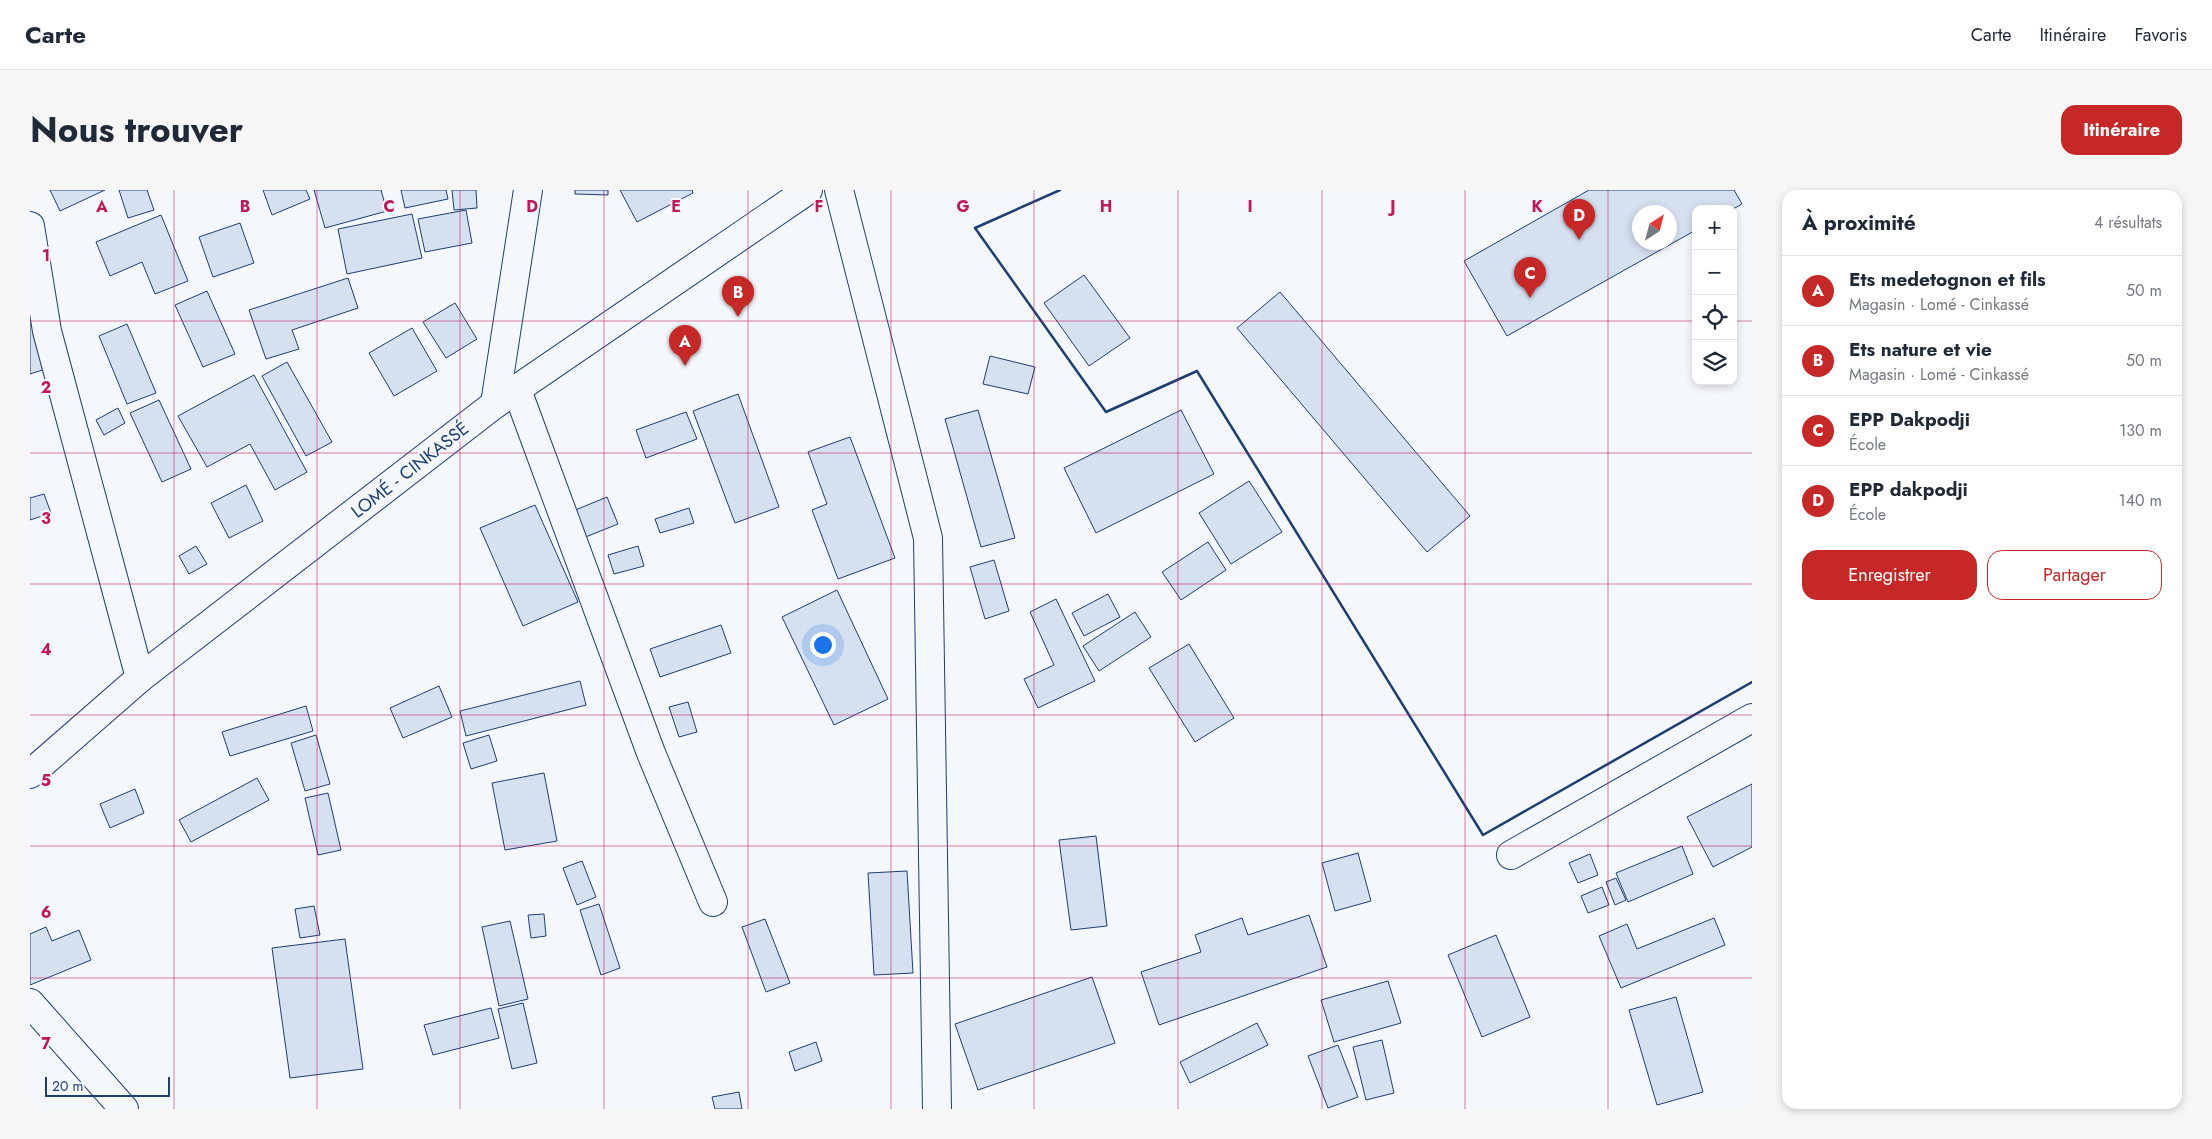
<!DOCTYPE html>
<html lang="fr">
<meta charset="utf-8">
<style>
body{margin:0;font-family:Jost,sans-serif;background:#f6f6f7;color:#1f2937}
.controls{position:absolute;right:15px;top:15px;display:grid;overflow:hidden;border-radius:10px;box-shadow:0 2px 8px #0003}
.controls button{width:45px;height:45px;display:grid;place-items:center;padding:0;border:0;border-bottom:1px solid #e0e1e3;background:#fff;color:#1f2937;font:25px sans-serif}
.compass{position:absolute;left:1602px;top:15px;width:45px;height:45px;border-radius:50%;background:#fff;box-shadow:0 2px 8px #0003;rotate:36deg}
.scale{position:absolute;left:15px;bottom:12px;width:125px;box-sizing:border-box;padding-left:5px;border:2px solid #1d3f73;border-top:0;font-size:14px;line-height:18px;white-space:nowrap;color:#1d3f73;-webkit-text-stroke:4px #f4f7fb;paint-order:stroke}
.you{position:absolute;left:792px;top:454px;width:18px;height:18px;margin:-12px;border:4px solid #fff;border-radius:50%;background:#1a73e8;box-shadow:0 0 0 8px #1a73e833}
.badge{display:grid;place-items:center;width:32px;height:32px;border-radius:50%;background:#c62828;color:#fff;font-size:16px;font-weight:700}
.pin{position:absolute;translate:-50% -41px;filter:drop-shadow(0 1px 2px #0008)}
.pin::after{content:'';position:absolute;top:26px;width:18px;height:15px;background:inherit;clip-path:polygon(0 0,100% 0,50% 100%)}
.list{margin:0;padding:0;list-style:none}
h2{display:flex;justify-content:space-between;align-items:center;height:65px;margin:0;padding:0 20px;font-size:21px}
h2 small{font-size:16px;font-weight:400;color:#747a83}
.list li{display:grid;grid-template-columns:32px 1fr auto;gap:15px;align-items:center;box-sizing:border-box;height:70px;padding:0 20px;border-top:1px solid #e0e1e3}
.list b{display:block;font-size:19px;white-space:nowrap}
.list p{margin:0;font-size:16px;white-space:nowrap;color:#747a83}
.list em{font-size:16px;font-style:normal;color:#747a83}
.actions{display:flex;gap:10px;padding:15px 20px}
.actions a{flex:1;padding:11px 0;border:1px solid #c62828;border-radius:15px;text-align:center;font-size:18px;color:#c62828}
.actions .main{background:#c62828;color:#fff}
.icon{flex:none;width:28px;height:28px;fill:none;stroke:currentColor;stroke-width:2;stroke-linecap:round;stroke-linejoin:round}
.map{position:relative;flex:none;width:1722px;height:919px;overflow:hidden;border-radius:15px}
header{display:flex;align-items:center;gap:30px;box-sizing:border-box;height:70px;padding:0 25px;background:#fff;border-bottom:1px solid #e0e1e3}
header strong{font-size:24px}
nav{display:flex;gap:28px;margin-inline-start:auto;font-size:18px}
.intro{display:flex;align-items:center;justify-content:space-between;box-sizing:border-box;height:120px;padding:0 30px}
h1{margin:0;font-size:35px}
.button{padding:12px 22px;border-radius:15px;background:#c62828;color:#fff;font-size:18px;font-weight:700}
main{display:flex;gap:30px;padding:0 30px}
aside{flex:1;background:#fff;border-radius:15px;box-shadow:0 2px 8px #0003}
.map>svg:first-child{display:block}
</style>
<header>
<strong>Carte</strong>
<nav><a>Carte</a><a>Itinéraire</a><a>Favoris</a></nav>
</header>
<div class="intro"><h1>Nous trouver</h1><a class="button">Itinéraire</a></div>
<main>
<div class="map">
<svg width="1722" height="919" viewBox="0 0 1722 919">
<rect width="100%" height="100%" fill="#f4f7fb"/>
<g fill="#d5e0f0" stroke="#1d3f73" fill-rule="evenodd">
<polygon points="20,0 75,0 30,21"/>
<polygon points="89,0 117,0 124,20 98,28"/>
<polygon points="233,0 276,0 280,9 242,25"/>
<polygon points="284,0 351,0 357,21 295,38"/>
<polygon points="371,0 416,0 418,9 375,18"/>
<polygon points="422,0 446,0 447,18 424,20"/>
<polygon points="545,0 578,0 578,5 545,4"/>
<polygon points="590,0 662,0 663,3 607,32"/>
<path d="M 1559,0 L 1704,0 L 1712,14 L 1703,19 L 1666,19 L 1666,40 L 1477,146 L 1434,71 ZM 1610,22 L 1640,22 L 1640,52 L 1610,52 Z"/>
<polygon points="436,20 442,53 395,62 388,29"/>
<polygon points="382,24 392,68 317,84 308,39"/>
<polygon points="131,25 158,91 125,104 112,72 80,86 66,52"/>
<polygon points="210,33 224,73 183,87 169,47"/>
<polygon points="1054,85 1100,148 1059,176 1014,113"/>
<polygon points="318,88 328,118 262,140 269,159 236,169 219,120"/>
<polygon points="177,101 205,164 173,177 145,115"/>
<polygon points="1250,102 1440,326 1397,362 1207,138"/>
<polygon points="425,113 447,149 416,168 393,132"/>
<polygon points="0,115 22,177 0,184"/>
<polygon points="97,134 126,203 97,214 69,146"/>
<polygon points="382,138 407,181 364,206 339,163"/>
<polygon points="960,166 1005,177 998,204 953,194"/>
<polygon points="257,172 302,252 276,266 232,186"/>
<polygon points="224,185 277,282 245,300 220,254 177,277 148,226"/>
<polygon points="708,204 749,317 705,333 663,221"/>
<polygon points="129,210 161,279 132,292 100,223"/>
<polygon points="88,218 95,233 74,245 66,230"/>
<polygon points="948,220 985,348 951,357 915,229"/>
<polygon points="1151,220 1184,284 1066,343 1034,278"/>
<polygon points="656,222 667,249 616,268 606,240"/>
<polygon points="820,247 865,368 808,389 782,320 797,314 778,262"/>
<polygon points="1219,291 1252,342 1201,374 1169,323"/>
<polygon points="216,295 233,331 199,348 181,313"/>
<polygon points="14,304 21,323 0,330 0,308"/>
<polygon points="577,307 588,334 553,348 543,321"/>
<polygon points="505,315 548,412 493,436 450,338"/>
<polygon points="659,318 664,333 630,343 625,329"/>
<polygon points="1178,352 1196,380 1151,410 1132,382"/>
<polygon points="166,356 177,374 159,384 149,366"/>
<polygon points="608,356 614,376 584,384 578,365"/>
<polygon points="964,370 979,421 955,429 940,377"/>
<polygon points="807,400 858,509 804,535 752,427"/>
<polygon points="1078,404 1090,427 1054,446 1042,423"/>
<polygon points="1026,409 1065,491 1008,518 994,489 1024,475 1000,422"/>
<polygon points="1105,422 1121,447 1069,481 1053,456"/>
<polygon points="691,435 701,463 630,487 620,459"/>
<polygon points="1159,454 1204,528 1165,552 1119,478"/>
<polygon points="550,491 556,515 436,546 430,521"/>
<polygon points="409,496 422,527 373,548 360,518"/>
<polygon points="658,512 667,542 649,547 639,517"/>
<polygon points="276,516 283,541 200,566 192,542"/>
<polygon points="286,545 300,594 275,601 261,553"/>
<polygon points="459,545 467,571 441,579 433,553"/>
<polygon points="514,583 527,651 475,660 462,593"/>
<polygon points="227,588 239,610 161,652 149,630"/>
<polygon points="1722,594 1722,657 1683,677 1657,627"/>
<polygon points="105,599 114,623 80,638 70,614"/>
<polygon points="298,603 311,660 288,665 275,608"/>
<polygon points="1066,646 1077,736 1041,740 1029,650"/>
<polygon points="1652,656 1663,684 1598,712 1586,683"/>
<polygon points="1328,663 1341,711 1305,721 1292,673"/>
<polygon points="1560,664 1568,685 1548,693 1539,673"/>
<polygon points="552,671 566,707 547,715 533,678"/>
<polygon points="877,681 883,783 844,785 838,683"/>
<polygon points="1586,688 1596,710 1585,715 1576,692"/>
<polygon points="1572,697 1579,715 1558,723 1551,706"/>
<polygon points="569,714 590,778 571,785 550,720"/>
<polygon points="284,716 290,745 270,748 265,719"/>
<polygon points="514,724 516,746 501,748 498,725"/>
<polygon points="1279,725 1297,777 1129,835 1111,782 1171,762 1165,745 1212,728 1218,745"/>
<polygon points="1684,728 1695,755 1591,798 1569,746 1597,734 1607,759"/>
<polygon points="735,729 760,793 736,802 712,737"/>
<polygon points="480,731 498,809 469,816 452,737"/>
<polygon points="16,737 22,751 49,740 61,770 0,795 0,744"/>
<polygon points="1466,745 1500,827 1452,847 1418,765"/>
<polygon points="315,749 333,879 260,888 242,758"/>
<polygon points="1062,787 1085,853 948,900 925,834"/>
<polygon points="1358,791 1371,833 1304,852 1291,810"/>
<polygon points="1646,807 1673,902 1627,915 1599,820"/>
<polygon points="493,813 507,873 482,879 468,819"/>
<polygon points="461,818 469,848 403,865 394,835"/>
<polygon points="1227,833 1238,855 1160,893 1150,872"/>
<polygon points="1352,850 1364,903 1336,910 1323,857"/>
<polygon points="786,852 792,871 765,881 759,862"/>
<polygon points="1308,855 1328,907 1298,918 1278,866"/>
<polygon points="709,902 712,919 685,919 682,907"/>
</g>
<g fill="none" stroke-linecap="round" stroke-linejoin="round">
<g stroke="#1d3f73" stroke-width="30">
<g id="minor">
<polyline points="809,0 898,348 907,919"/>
<polyline points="0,36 17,141 110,488"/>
<polyline points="487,200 621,563 683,712"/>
<polyline points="465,214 498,0"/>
<polyline points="1481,665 1722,528"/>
<polyline points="0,813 94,919"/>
</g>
</g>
<g stroke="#1d3f73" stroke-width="30">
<polyline id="trunk" points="0,584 110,488 465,214 778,0"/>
</g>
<use href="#minor" stroke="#f4f7fb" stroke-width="28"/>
<use href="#trunk" stroke="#f4f7fb" stroke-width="28"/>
<polyline stroke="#1d3f73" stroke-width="2.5" points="1030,0 945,38 1076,222 1167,181 1453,645 1722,492"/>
</g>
<path fill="none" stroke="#c2185b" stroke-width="1" stroke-opacity="0.55" d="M 144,0 L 144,919M 287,0 L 287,919M 430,0 L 430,919M 574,0 L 574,919M 718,0 L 718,919M 861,0 L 861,919M 1004,0 L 1004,919M 1148,0 L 1148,919M 1292,0 L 1292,919M 1435,0 L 1435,919M 1578,0 L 1578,919M 0,131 L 1666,131M 1703,131 L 1722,131M 0,263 L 1722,263M 0,394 L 1722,394M 0,525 L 1722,525M 0,656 L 1722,656M 0,788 L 1722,788"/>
<g text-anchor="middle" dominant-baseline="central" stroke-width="4" stroke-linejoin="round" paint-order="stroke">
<g font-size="18" fill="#1d3f73" stroke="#f4f7fb">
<text transform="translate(380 280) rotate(-38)">LOMÉ - CINKASSÉ</text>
</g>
</g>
<g font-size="16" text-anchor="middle" font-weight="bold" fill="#c2185b" stroke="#f4f7fb" stroke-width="4" stroke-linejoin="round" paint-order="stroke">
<text x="72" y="22">A</text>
<text x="215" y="22">B</text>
<text x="359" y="22">C</text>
<text x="502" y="22">D</text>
<text x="646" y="22">E</text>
<text x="789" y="22">F</text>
<text x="933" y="22">G</text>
<text x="1076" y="22">H</text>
<text x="1220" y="22">I</text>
<text x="1363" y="22">J</text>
<text x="1507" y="22">K</text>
<text x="16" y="71">1</text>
<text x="16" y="203">2</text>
<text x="16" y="334">3</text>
<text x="16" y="465">4</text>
<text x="16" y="596">5</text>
<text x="16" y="728">6</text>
<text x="16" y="859">7</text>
</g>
</svg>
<div class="controls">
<button>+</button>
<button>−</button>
<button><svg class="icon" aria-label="locate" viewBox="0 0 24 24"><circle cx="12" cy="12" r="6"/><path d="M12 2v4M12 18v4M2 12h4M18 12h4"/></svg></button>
<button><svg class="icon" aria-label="layers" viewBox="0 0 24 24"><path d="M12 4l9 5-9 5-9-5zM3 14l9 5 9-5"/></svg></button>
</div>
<svg class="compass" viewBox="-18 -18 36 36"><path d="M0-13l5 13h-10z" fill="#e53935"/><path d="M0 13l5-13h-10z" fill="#747a83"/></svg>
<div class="scale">20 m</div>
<div class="you"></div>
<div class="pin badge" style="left:655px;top:176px">A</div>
<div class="pin badge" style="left:708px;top:127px">B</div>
<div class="pin badge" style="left:1500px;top:108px">C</div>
<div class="pin badge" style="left:1549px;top:50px">D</div>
</div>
<aside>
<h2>À proximité<small>4 résultats</small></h2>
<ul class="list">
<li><span class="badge">A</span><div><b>Ets medetognon et fils</b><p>Magasin · Lomé - Cinkassé</p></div><em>50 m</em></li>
<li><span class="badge">B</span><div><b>Ets nature et vie</b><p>Magasin · Lomé - Cinkassé</p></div><em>50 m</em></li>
<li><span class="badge">C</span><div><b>EPP Dakpodji</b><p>École</p></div><em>130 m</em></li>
<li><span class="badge">D</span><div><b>EPP dakpodji</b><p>École</p></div><em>140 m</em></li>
</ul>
<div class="actions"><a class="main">Enregistrer</a><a>Partager</a></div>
</aside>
</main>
